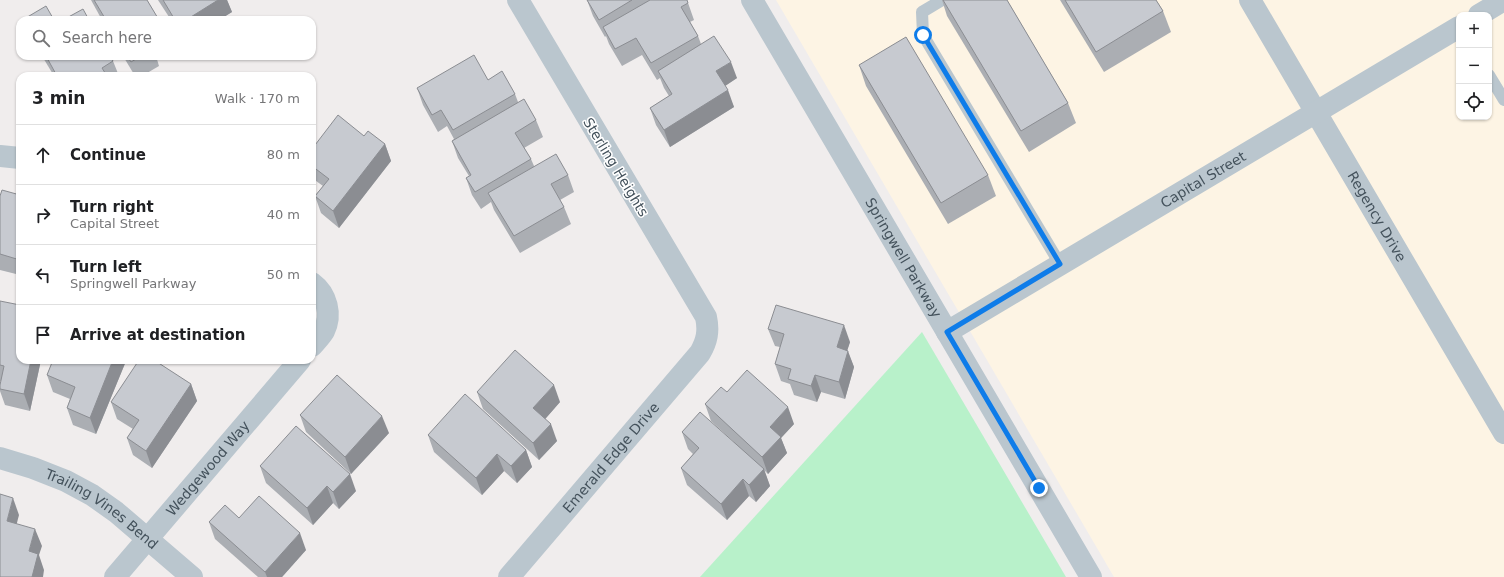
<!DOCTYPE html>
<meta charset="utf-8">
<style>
body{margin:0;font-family:"DejaVu Sans",sans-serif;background:#f2f2f2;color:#202124}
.controls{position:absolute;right:12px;top:12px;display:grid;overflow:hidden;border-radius:8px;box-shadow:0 1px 3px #0004}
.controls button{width:36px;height:36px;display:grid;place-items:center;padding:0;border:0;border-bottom:1px solid #e0e0e0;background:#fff;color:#202124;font:20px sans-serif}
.stop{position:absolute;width:12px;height:12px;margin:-9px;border:3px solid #0e7ce9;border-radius:50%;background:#fff}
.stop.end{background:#0e7ce9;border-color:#fff;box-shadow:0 1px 4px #0008}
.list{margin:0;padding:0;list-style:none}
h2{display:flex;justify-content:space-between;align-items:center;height:52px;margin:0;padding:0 16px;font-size:17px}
h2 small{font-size:13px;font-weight:400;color:#757577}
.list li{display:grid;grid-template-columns:26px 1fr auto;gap:12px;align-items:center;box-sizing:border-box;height:60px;padding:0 16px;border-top:1px solid #e0e0e0}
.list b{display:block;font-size:15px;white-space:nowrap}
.list p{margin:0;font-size:13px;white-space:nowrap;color:#757577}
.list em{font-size:13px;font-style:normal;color:#757577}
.icon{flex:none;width:22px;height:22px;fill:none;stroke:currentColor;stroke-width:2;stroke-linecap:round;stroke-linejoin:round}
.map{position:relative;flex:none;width:1504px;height:577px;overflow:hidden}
.search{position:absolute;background:#fff;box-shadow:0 1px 3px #0004;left:16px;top:16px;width:300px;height:44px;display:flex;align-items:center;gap:10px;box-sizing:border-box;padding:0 14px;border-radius:12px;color:#757577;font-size:15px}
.panel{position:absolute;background:#fff;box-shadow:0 1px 3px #0004;left:16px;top:72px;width:300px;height:292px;border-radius:12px}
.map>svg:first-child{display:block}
</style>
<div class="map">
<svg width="1504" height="577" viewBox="0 0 1504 577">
<rect width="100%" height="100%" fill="#f0eded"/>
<path fill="#fdf4e4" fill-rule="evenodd" d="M 776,0 L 1504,0 L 1504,577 L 1114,577 ZM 1459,15 L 1489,15 L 1489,117 L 1459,117 Z"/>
<polygon fill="#b8f1ca" points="922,332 1066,577 700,577"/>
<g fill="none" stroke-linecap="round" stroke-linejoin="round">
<g stroke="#bac6ce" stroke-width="12">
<polyline points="942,0 922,12 923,35 1060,264"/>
<polyline points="1489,75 1504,100"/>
</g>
<g stroke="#bac6ce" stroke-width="22">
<path id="s1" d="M 1250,0 L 1504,433"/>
<polyline points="1479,15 1504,0"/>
<polyline points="0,156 20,158"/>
<path d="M 312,283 C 327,294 332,315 324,331 C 321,336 316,341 312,346"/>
<path id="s2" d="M 947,332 L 1459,27"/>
<path id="s3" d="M 0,458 L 33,468 L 66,481 L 92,495 L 116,512 L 192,577"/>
<path id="s4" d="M 115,577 L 300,360"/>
<path id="s5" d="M 509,577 L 700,353 C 707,341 709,331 706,317 L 518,0"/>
</g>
<path stroke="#bac6ce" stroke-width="22" id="s6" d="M 752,0 L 1091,577"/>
</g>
<g fill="#abaeb3">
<polygon points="91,0 147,0 159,20 102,20"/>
<polygon points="158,0 227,0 232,12 219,20 171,20"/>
<polygon points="587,0 687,0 694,20 690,22 698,36 701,44 737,78 725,86 734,107 670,147 656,125 650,108 669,96 664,88 660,78 657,80 642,55 622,66 609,44 606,36 605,37 593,16"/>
<polygon points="942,0 1007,0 1068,103 1076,123 1029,152 947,16"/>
<polygon points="1060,0 1156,0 1163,11 1171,32 1104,72"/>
<polygon points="42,56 110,56 113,61 119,76 54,76"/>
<polygon points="123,56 156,56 159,66 142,76 135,76"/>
<polygon points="859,65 988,175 996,196 948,224 866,86"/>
<polygon points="488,80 515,94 518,102 536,120 543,137 524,148 531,159 534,166 568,175 574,192 560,200 564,207 571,224 520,253 494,210 491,202 481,209 472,195 466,178 469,176 458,158 452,141 454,139 447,126 438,132 423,105 417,88"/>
<polygon points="364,136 385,144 391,161 339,228 321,213 315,196 323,186 312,178 312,149"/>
<polygon points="20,195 20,275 0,270 0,196"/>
<polygon points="0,301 20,360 41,360 30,411 5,405 0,391 0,385 1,381 0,381"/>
<polygon points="768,329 850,342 847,350 854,367 845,399 821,392 817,402 794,395 790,384 781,381 775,364 780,347 775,346"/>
<polygon points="50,360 126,360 126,361 96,434 73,425 67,408 70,399 53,392 47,375 51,365"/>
<polygon points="191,384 197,401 152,468 133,455 127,438 133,429 117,419 111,402"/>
<polygon points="477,392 560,402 545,419 557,441 539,460 483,409"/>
<polygon points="727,392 794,424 781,438 787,453 768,474 764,470 770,486 756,502 749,496 727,520 687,485 681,468 693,454 688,449 682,432 734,442 711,421 705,404"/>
<polygon points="300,415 389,433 351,474 306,432"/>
<polygon points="428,435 526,450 532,467 517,483 504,471 482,495 434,452"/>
<polygon points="260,466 356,491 339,509 333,503 313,525 266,483"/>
<polygon points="239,518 306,550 282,577 258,577 215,539 209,522"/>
</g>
<g fill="#8b8d92">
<polygon points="218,0 227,0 232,12 219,20 186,20"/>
<polygon points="731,62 737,78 722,88 716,71"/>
<polygon points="728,90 734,107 670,147 664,130"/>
<polygon points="385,144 391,161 339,228 333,211"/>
<polygon points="844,325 850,342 843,364 837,347"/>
<polygon points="848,351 854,367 845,399 839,382"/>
<polygon points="31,360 41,360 30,411 24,394"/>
<polygon points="113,360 126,360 126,361 96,434 90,418"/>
<polygon points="815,375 821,392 817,402 811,386"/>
<polygon points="191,384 197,401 152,468 146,451"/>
<polygon points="554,385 560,402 540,425 533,408"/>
<polygon points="788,407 794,424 781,438 787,453 768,474 762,457 770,427"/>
<polygon points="382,416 389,433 351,474 345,457"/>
<polygon points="551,424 557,441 539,460 533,443"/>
<polygon points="526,450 532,467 517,483 511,466"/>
<polygon points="497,454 504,471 482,495 476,478"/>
<polygon points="764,469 770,486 756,502 749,485"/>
<polygon points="350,474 356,491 339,509 333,492"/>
<polygon points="743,479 749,496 727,520 721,504"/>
<polygon points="327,486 333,503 313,525 307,508"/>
<polygon points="13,498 19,515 13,538 7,521"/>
<polygon points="35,529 42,546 39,555 44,570 43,577 32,577 29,551"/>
<polygon points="300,533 306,550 282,577 267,577 265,572"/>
</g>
<g fill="#c7cad0" stroke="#8b8d92">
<polygon points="94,0 147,0 159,20 106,20"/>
<polygon points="163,0 218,0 186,20 175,20"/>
<polygon points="587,0 632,0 599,20"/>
<polygon points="650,0 687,0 688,3 681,7 698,36 651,63 636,38 615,49 603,27"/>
<polygon points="943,0 1007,0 1068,103 1021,131"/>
<polygon points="1065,0 1156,0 1163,11 1096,52"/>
<polygon points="46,6 54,20 25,20 24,19"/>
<polygon points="83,9 89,20 63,20"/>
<polygon points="714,36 731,62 716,71 728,90 664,130 650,108 672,94 658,71"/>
<polygon points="906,37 988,175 941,203 859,65"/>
<polygon points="474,55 488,80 502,71 515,94 453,130 441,110 432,115 417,88"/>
<polygon points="46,56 110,56 113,61 102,68 107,76 57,76"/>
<polygon points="127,56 141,56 131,62"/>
<polygon points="524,99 536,120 515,133 531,159 475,192 466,178 471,175 452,141"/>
<polygon points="338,115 364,136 368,131 385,144 333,211 315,196 329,179 312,166 312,149"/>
<polygon points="556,154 568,175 551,184 564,207 514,236 488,193"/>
<polygon points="2,190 20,195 20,260 0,254 0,196"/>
<polygon points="0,301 20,305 20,360 31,360 24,394 0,389 0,385 4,366 0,365"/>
<polygon points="776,305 844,325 837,347 848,351 839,382 815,375 811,386 788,379 791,369 775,364 784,334 768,329"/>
<polygon points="515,350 554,385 533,408 551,424 533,443 477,392"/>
<polygon points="53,360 113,360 90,418 67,408 75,387 47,375"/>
<polygon points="139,360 154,360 191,384 146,451 127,438 139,420 111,402"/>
<polygon points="747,370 788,407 770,427 781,437 762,457 705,404 721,387 727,392"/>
<polygon points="337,375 382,416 345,457 300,415"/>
<polygon points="465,394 526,450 511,466 497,454 476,478 428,435"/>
<polygon points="700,412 764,469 749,485 743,479 721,504 681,468 699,448 682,432"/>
<polygon points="296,426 350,474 333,492 327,486 307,508 260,466"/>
<polygon points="0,494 13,498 7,521 35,529 29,551 38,554 32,577 0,577"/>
<polygon points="259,496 300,533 265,572 209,522 225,505 239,518"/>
</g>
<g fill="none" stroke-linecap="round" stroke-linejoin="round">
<polyline stroke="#0e7ce9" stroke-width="5" points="923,35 1060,264 947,332 1039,488"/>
</g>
<g text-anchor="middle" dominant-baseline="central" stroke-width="3" stroke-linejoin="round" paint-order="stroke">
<g font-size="14" fill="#44525c" stroke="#fff">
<text transform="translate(616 167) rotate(59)">Sterling Heights</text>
<text stroke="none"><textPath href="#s2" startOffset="298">Capital Street</textPath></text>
<text stroke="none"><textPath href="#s1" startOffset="251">Regency Drive</textPath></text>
<text stroke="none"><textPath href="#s6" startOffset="299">Springwell Parkway</textPath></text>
<text stroke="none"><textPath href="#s5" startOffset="157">Emerald Edge Drive</textPath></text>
<text stroke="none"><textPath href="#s4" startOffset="143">Wedgewood Way</textPath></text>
<text stroke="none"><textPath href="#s3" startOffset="115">Trailing Vines Bend</textPath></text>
</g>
</g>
</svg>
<div class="controls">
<button>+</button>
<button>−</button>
<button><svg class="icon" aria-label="locate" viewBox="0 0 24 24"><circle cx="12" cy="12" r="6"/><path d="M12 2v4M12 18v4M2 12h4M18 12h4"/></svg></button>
</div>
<div class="stop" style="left:923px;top:35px"></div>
<div class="stop end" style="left:1039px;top:488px"></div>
<div class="search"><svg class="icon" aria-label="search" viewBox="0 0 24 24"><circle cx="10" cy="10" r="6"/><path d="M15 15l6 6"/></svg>Search here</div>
<section class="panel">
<h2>3 min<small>Walk · 170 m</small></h2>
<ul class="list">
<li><svg class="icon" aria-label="ahead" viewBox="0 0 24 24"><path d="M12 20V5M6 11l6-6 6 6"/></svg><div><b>Continue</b></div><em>80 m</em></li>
<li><svg class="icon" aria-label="right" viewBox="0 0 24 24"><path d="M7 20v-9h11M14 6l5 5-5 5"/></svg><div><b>Turn right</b><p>Capital Street</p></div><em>40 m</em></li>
<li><svg class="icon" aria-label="left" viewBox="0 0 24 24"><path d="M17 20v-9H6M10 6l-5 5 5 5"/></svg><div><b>Turn left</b><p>Springwell Parkway</p></div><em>50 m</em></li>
<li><svg class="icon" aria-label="arrive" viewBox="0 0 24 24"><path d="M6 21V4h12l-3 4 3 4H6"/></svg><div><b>Arrive at destination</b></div></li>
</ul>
</section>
</div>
